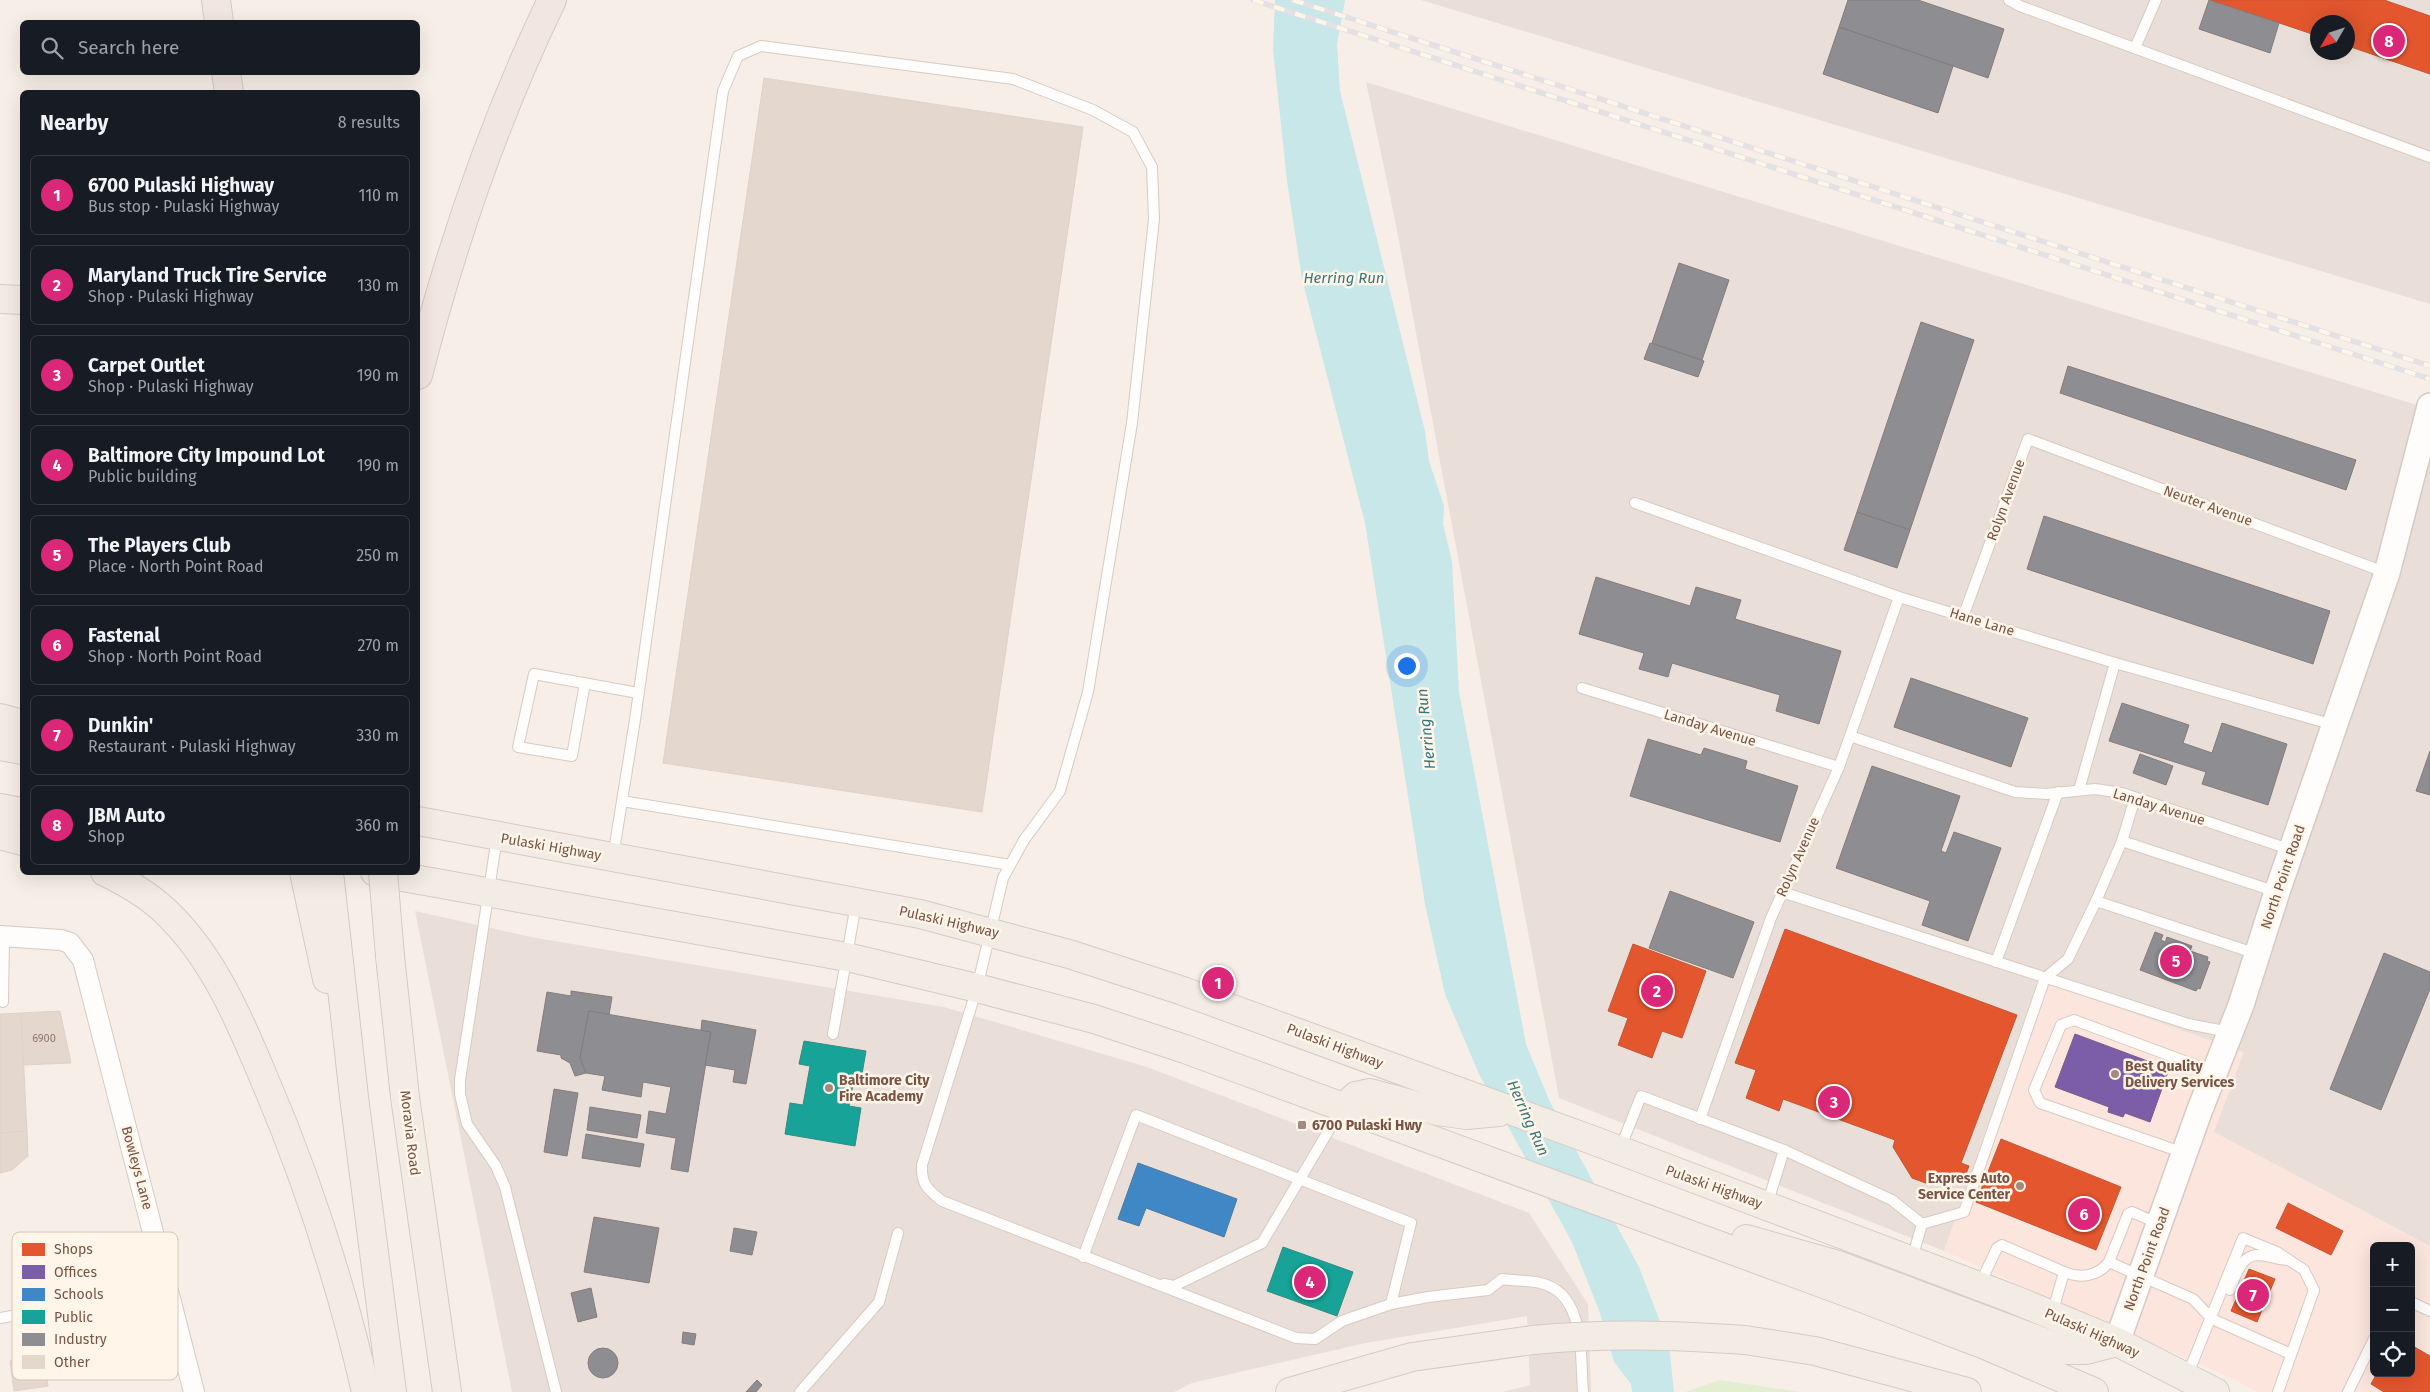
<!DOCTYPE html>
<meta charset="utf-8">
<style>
body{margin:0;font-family:"Fira Sans",sans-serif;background:#20242c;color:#f1f3f6}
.controls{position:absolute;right:15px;bottom:15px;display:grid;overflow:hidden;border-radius:8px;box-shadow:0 5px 20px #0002}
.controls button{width:45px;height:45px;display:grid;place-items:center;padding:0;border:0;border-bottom:1px solid #363941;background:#171b24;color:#f1f3f6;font:25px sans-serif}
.compass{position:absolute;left:2310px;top:15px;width:45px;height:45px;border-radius:50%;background:#171b24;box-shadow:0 5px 20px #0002;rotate:231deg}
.you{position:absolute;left:1406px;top:665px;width:18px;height:18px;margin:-12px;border:4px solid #fff;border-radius:50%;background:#1a73e8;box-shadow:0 0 0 8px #1a73e833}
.badge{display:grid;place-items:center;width:32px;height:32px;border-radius:50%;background:#db2777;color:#fff;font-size:16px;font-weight:700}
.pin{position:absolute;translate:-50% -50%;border:2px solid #fff;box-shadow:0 1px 5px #0006}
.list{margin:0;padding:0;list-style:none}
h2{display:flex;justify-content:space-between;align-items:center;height:65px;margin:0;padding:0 20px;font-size:21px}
h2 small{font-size:16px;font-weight:400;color:#9ea1a6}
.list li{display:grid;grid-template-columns:32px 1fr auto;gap:15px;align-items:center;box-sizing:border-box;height:80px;margin:0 10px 10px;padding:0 10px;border:1px solid #363941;border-radius:8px}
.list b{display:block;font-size:19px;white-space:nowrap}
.list p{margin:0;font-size:16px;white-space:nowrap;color:#9ea1a6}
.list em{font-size:16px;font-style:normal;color:#9ea1a6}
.icon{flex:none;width:28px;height:28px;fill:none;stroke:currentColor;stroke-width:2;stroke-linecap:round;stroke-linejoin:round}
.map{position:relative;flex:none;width:2430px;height:1392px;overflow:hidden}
.search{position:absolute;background:#171b24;box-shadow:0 5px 20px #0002;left:20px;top:20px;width:400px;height:55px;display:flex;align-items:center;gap:12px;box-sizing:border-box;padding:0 18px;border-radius:8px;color:#9ea1a6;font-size:19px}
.panel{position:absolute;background:#171b24;box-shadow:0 5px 20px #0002;left:20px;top:90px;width:400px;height:785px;border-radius:8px}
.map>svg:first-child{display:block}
</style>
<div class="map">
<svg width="2430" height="1392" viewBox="0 0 2430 1392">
<rect width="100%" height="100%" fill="#f7efe7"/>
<path fill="#fbe5dc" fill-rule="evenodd" d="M 2038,980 L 2244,1052 L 2215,1132 L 2430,1246 L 2430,1392 L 2257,1392 L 2235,1380 L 1944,1251 ZM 2374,1246 L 2411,1246 L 2411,1373 L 2374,1373 Z"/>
<g fill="#eadfd8" fill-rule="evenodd">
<path d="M 1421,0 L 2430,0 L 2430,304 ZM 2318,22 L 2348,22 L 2348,52 L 2318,52 Z"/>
<polygon points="1366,82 2430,409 2430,1246 2214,1132 2244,1052 2038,980 1944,1251 1559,1098 1394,215"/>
<polygon points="415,911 531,937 944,1007 1147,1067 1529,1213 1588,1304 1591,1392 1502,1392 1530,1385 1527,1316 1366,1343 1192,1383 1174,1392 512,1392"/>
</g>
<polygon fill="#e3edd0" points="1720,1380 1801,1392 1685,1392"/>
<polygon fill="#c7e7e8" points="1275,0 1345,0 1337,44 1340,91 1425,431 1429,461 1444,506 1443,524 1452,561 1459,692 1526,1044 1549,1100 1639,1267 1669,1345 1674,1392 1632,1392 1631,1384 1614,1362 1600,1313 1572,1242 1479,1074 1445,994 1425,904 1365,523 1302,279 1287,181 1273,50"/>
<g fill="#e4572e" stroke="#c35635">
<polygon points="2211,0 2384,0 2430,16 2430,74 2348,46 2348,22 2318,22 2318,36"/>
<polygon points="1785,929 2017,1015 1961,1163 1969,1166 1966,1174 1931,1185 1912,1178 1893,1147 1895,1140 1783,1099 1779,1111 1746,1098 1756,1070 1735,1063"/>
<polygon points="1633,944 1706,971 1682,1038 1662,1031 1652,1058 1618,1045 1628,1018 1608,1011"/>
<polygon points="2001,1139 2121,1187 2096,1250 1976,1202"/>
<polygon points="2288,1203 2343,1231 2331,1255 2276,1228"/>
<polygon points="2249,1269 2275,1279 2257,1322 2231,1311"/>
<polygon points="2411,1345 2430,1356 2430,1392 2384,1392 2371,1384 2377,1373 2411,1373"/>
</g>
<polygon fill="#7b5ea7" stroke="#7a5b8a" points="2075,1034 2169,1069 2150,1122 2125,1113 2123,1117 2108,1112 2109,1107 2055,1087"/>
<polygon fill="#3f88c5" stroke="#50789f" points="1138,1163 1237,1199 1224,1237 1146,1208 1139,1226 1118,1219"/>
<g fill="#17a398" stroke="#348b7f">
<polygon points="804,1041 866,1051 862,1074 855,1073 849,1106 861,1108 855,1146 785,1134 790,1103 803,1105 810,1066 799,1064"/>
<polygon points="1283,1247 1353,1272 1337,1316 1267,1291"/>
</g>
<g fill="#8d8d92" stroke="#867c7b">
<polygon points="1848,0 1918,0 2004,29 1988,78 1839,27"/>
<polygon points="2209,0 2279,23 2270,53 2199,29"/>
<polygon points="1839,27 1953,66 1938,113 1823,74"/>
<polygon points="1679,263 1729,280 1702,360 1652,343"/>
<polygon points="1921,322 1974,340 1910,530 1857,512"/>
<polygon points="1650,343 1704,361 1698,377 1644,359"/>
<polygon points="2068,366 2356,460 2346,490 2060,393"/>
<polygon points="1857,512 1910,530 1897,568 1844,550"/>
<polygon points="2044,516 2330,611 2313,664 2027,569"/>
<polygon points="1596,577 1690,606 1696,587 1741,600 1735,619 1841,651 1819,724 1776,711 1780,695 1672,663 1668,677 1639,669 1644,653 1579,634"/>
<polygon points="1911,678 2028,718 2011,767 1894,727"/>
<polygon points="2122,703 2189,725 2183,743 2212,753 2222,723 2287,744 2268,805 2202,784 2206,772 2109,741"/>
<polygon points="1648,739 1701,755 1704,748 1747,761 1745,769 1798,786 1780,842 1630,796"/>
<polygon points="2430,751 2430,795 2416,791"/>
<polygon points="2140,754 2173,766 2166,785 2133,773"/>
<polygon points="1872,766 1960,796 1941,851 1946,853 1954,832 2001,848 1968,941 1922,925 1930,901 1836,868"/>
<polygon points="1670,891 1754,922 1733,978 1649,948"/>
<polygon points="2155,932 2163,935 2161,940 2165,942 2167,937 2192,946 2190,951 2208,957 2207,961 2210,962 2200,989 2198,988 2196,991 2140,970"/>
<polygon points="2384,953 2430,972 2430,989 2381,1110 2330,1089"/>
<polygon points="571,991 612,997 609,1015 589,1011 580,1058 586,1073 575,1076 570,1063 561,1058 561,1055 537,1051 547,992 571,996"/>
<polygon points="589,1011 711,1032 688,1172 671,1169 676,1138 646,1133 649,1111 666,1114 671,1087 643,1082 641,1097 602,1090 605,1076 586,1073 580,1058"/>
<polygon points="702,1020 756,1030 746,1084 733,1082 735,1070 705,1065 711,1032 701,1030"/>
<polygon points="554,1089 578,1093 567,1156 544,1152"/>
<polygon points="590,1107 641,1115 637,1138 587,1130"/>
<polygon points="586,1134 644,1144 640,1167 582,1158"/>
<polygon points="594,1217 659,1228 649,1283 584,1272"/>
<polygon points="734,1228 757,1232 752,1255 730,1251"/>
<polygon points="591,1288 597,1317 578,1322 571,1293"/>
<polygon points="683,1332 696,1334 694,1345 682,1343"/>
<circle cx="603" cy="1363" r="15"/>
<polygon points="757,1380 762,1385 756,1392 746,1392"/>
</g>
<g fill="#e4d7ce" stroke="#e0d1c9">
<polygon points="764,78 1083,127 982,812 663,763"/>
<polygon points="60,1011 71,1063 23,1065 21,1013"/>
<polygon points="21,1013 27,1131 0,1133 0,1014"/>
<polygon points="27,1131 28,1156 12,1170 0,1173 0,1133"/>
<polygon points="44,1355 48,1367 46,1368 48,1386 14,1391 10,1361"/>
</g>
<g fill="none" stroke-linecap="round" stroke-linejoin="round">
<g stroke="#d6cac2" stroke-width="12">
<g id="service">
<polyline points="2009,0 2020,6 2430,157"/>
<polyline points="2135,48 2156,0"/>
<polyline points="1635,503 1899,597 2115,663 2334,725"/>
<polyline points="1963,617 2028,439 2387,573"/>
<polyline points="585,683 572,756 518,747 534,674 638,693"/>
<polyline points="1582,688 1839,767"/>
<polyline points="1850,736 2015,792 2046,794 2095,789 2122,793 2292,850"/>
<polyline points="2079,790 2115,663"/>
<polyline points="2135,798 2122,841 2096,901 2257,954"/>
<polyline points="622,801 1010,865"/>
<polyline points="497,837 460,1080 460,1094 467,1124 496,1166 505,1187 556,1392"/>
<polyline points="2122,841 2277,892"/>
<path d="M 613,857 L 635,720 L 723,91 L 738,56 L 761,46 L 1013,79 L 1093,110 L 1133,132 L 1152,167 L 1154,219 L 1132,423 L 1088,692 L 1060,791 L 1024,840 L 1003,878 L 977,988 L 922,1165 C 921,1184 927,1189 942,1201 L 1296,1338 L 1315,1339 L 1342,1321 L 1391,1304 L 1428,1297 L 1488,1290 L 1502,1279 C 1514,1281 1528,1280 1540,1283 C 1586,1293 1580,1356 1583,1392"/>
<polyline points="1782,892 2188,1024 2229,1032"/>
<polyline points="1996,962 2058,792"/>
<polyline points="3,1002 4,937"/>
<polyline points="833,1034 856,904"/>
<polyline points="1700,1119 1771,918 1839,767 1899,597"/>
<polyline points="1620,1149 1641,1096 1784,1150 1767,1205"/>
<polyline points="1784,1150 1892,1200 1922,1224"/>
<polyline points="2184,1153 2040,1103 2034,1090 2061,1025 2074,1020 2214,1072"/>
<polyline points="2159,1224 2132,1212 2128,1214 2109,1262 2193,1299 2212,1319 2291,1354"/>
<polyline points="1083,1257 1136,1115 1411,1223 1391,1304"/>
<polyline points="1912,1259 1922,1224 1964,1212 2045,978 2068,959 2096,901"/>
<path d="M 2064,1272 C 2081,1279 2098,1276 2109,1262"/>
<polyline points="1164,1284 1174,1286 1262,1243 1342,1108"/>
<polyline points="1979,1286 1997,1248 2002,1245 2064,1272 2052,1314"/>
<path d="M 2230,1290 C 2235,1278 2240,1256 2257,1255 C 2267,1255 2278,1260 2288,1260"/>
<polyline points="2411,1302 2430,1311"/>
<polyline points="0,1318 12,1316"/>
<polyline points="2187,1376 2243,1238 2277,1252 2304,1270 2314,1290 2278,1392"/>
<polyline points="800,1392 879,1302 898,1233"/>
<polyline points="2348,1392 2374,1339"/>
</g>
</g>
<g stroke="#d6cac2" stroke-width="22">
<polyline id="minor" points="0,936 61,940 70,943 83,960 194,1392"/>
</g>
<g stroke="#d6cac2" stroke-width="28">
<polyline id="tertiary" points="2117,1342 2199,1112 2241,1005 2277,892 2387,573 2430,406"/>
</g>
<g stroke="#d6cac3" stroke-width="30">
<g id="primary">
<polyline points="0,299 22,300"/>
<polyline points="0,718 22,724"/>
<polyline points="0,746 22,750"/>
<polyline points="0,808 22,812"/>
<polyline points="418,821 920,914 1069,954 1183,991 1595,1141 2013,1299 2117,1342 2215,1392"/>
<polyline points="0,835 22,841"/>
<path d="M 105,872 C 130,884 154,898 173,919 C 215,962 240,1021 263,1076 C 307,1178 341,1283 366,1392"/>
<polyline points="304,872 327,979"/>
<polyline points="329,872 354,1097 392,1392"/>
<polyline points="375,872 847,957 977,988 1094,1019 1185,1049 1862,1298 1985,1345 2094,1392"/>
<polyline points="390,956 405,1097 447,1392"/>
<polyline points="1343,1108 1356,1096 1370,1093 1437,1111 1467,1115 1499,1112"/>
<polyline points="1746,1239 1838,1265 2065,1350 2086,1350 2117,1342"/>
<polyline points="1745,1340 1815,1351 1967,1392"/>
<polyline points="1290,1392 1412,1357 1533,1340"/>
</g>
</g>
<g stroke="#d6cac3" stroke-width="30">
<g id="motorway">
<polyline points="216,0 219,22"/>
<polyline points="226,72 229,92"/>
<path d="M 418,375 C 451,246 494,120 552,0"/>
</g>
</g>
<use href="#service" stroke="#fefdfb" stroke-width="10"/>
<use href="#minor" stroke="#fefdfb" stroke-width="20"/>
<use href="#tertiary" stroke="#fefdfb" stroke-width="25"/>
<use href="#primary" stroke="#f2ece4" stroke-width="28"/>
<use href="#motorway" stroke="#f2e6e2" stroke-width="28"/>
<g stroke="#e3e1e4" stroke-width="5.5">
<g id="rail">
<polyline points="1253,0 2430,379"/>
<polyline points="1293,0 2430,366"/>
</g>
</g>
<use href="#rail" stroke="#fff5e8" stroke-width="4" stroke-dasharray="11" stroke-linecap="butt"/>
<g stroke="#d6cac3" stroke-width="30" stroke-linecap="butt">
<g id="primary-bridge">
<polyline points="383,872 390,956"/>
<path d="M 1533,1340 C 1606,1333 1672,1335 1745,1340"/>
</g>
</g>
<use href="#primary-bridge" stroke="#f2ece4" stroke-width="28"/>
</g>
<g fill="#a48a7e" stroke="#fff5e8" stroke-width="2">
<circle cx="2115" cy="1074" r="5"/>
<circle cx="829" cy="1088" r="5"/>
<rect x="1297" y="1120" width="10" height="10" rx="2.5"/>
<circle cx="2020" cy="1186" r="5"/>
</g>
<g text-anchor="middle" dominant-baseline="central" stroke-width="5" stroke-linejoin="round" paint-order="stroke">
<g font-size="11" fill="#94776a">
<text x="44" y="1038">6900</text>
</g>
<g font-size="14" fill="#775445" stroke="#fff5e8">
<text transform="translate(2006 500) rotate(-70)">Rolyn Avenue</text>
<text transform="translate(2208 506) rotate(20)">Neuter Avenue</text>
<text transform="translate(1982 622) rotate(17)">Hane Lane</text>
<text transform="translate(1710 728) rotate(17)">Landay Avenue</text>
<text transform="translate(2159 807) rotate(17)">Landay Avenue</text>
<text transform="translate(551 847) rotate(10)">Pulaski Highway</text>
<text transform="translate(1798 857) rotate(-66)">Rolyn Avenue</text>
<text transform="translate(2283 877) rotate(-71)">North Point Road</text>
<text transform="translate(949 922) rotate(13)">Pulaski Highway</text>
<text transform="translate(1335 1046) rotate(21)">Pulaski Highway</text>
<text transform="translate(410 1133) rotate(83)">Moravia Road</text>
<text transform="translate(137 1168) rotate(75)">Bowleys Lane</text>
<text transform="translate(1714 1187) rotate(20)">Pulaski Highway</text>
<text transform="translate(2147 1259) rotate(-70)">North Point Road</text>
<text transform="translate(2092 1333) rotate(24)">Pulaski Highway</text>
</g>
<g font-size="14" font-weight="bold" fill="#775445" stroke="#fff5e8" text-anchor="start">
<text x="2125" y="1066">Best Quality<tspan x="2125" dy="16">Delivery Services</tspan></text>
<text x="839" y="1080">Baltimore City<tspan x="839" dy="16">Fire Academy</tspan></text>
<text x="1312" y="1125">6700 Pulaski Hwy</text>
<text x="2010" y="1178" text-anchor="end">Express Auto<tspan x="2010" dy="16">Service Center</tspan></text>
</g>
<g font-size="15" font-style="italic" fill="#38767e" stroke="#fff5e8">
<text x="1344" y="278">Herring Run</text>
<text transform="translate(1426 729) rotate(-96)">Herring Run</text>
<text transform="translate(1528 1118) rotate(66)">Herring Run</text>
</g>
</g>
<rect x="12" y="1232" width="166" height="148" rx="8" fill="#fff5e8" stroke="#d6c5b7" stroke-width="1"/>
<rect x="22" y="1243" width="23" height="13" fill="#e4572e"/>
<rect x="22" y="1265" width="23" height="14" fill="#7b5ea7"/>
<rect x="22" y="1288" width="23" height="13" fill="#3f88c5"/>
<rect x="22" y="1310" width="23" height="14" fill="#17a398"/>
<rect x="22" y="1333" width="23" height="13" fill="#8d8d92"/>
<rect x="22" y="1355" width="23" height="14" fill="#e4d7ce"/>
<g font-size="14" fill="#775445">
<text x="54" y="1254">Shops</text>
<text x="54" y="1277">Offices</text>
<text x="54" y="1299">Schools</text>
<text x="54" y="1322">Public</text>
<text x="54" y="1344">Industry</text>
<text x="54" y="1367">Other</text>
</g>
</svg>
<div class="controls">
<button>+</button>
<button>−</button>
<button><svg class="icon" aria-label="locate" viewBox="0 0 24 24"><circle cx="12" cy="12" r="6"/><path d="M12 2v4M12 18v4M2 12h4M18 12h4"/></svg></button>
</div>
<svg class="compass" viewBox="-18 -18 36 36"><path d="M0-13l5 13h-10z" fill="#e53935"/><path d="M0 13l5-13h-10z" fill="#9ea1a6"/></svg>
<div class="you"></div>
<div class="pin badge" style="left:1218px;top:983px">1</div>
<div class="pin badge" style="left:1657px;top:991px">2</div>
<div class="pin badge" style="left:1834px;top:1102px">3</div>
<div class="pin badge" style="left:1310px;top:1282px">4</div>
<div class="pin badge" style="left:2176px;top:961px">5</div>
<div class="pin badge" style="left:2084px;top:1214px">6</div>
<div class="pin badge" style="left:2253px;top:1295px">7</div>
<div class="pin badge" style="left:2389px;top:41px">8</div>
<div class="search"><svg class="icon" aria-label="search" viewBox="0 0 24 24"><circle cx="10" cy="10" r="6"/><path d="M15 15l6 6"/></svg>Search here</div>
<section class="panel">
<h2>Nearby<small>8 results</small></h2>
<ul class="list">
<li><span class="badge">1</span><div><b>6700 Pulaski Highway</b><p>Bus stop · Pulaski Highway</p></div><em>110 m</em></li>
<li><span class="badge">2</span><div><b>Maryland Truck Tire Service</b><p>Shop · Pulaski Highway</p></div><em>130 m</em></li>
<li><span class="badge">3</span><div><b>Carpet Outlet</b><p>Shop · Pulaski Highway</p></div><em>190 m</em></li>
<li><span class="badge">4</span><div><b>Baltimore City Impound Lot</b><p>Public building</p></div><em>190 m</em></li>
<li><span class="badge">5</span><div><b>The Players Club</b><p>Place · North Point Road</p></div><em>250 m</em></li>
<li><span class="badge">6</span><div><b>Fastenal</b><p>Shop · North Point Road</p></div><em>270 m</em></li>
<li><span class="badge">7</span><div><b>Dunkin'</b><p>Restaurant · Pulaski Highway</p></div><em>330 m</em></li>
<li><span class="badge">8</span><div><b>JBM Auto</b><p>Shop</p></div><em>360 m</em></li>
</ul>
</section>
</div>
